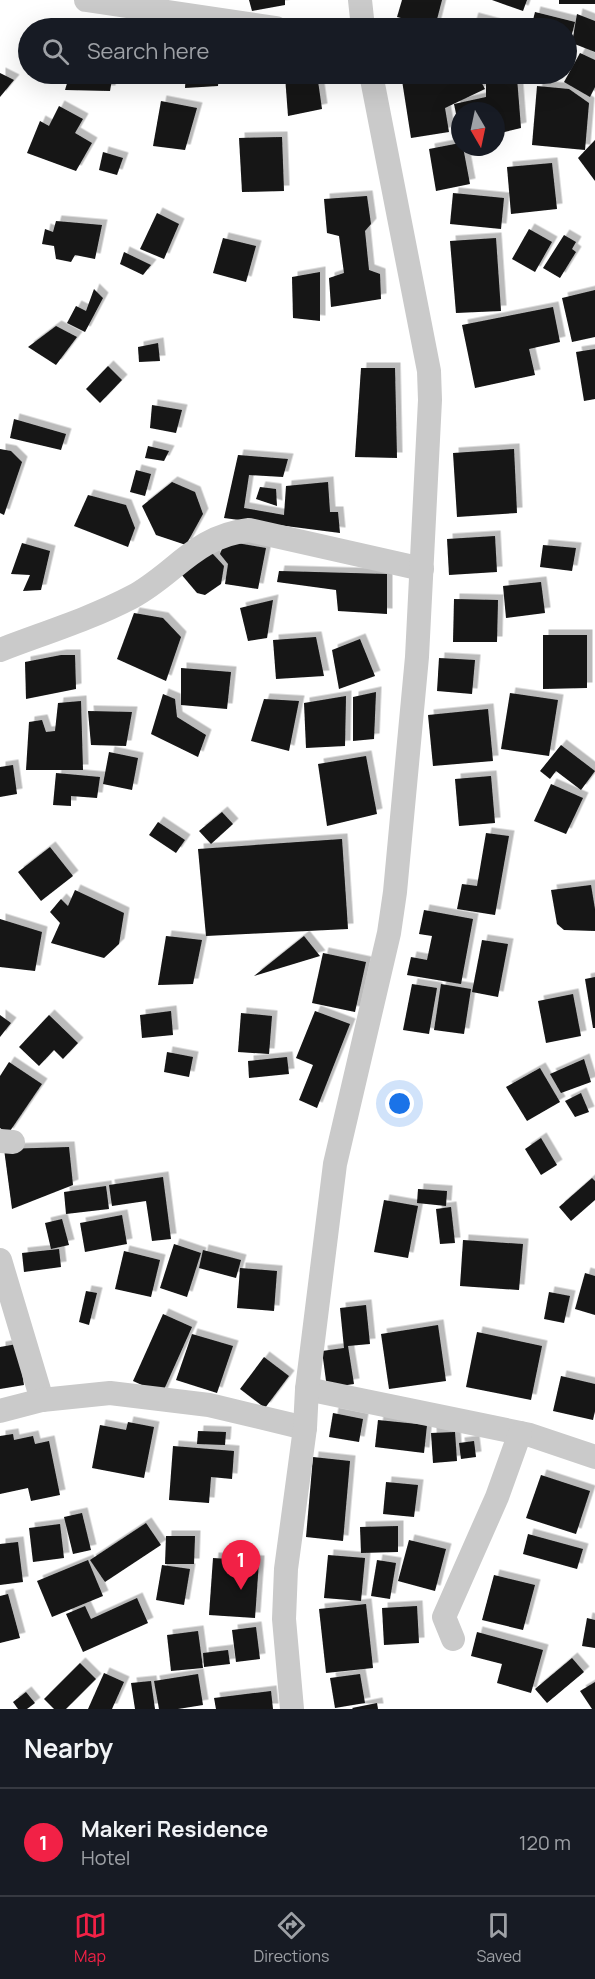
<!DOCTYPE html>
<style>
body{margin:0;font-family:Manrope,sans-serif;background:#20242c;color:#f1f3f6}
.compass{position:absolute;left:451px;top:102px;width:54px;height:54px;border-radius:50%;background:#171b24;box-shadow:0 6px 24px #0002;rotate:171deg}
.you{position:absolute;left:400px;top:1104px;width:21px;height:21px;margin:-15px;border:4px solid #fff;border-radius:50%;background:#1a73e8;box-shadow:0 0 0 9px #1a73e833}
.badge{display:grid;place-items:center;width:39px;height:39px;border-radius:50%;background:#f22146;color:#fff;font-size:20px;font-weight:700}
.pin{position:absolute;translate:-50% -50px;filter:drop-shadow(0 2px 3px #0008)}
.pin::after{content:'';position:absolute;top:32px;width:21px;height:18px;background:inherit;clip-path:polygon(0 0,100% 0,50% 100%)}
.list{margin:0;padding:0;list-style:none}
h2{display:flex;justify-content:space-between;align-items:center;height:78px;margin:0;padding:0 24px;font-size:26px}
h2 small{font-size:20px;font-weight:400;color:#9ea1a6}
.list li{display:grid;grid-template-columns:39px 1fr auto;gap:18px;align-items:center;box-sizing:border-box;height:108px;padding:0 24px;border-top:2px solid #363941}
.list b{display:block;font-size:22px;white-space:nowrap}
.list p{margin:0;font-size:20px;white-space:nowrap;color:#9ea1a6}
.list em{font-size:20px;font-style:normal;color:#9ea1a6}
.icon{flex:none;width:33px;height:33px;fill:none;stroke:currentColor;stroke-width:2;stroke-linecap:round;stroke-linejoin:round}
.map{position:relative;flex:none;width:595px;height:1709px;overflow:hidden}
.search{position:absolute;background:#171b24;box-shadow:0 6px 24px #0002;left:18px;right:18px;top:18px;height:66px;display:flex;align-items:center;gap:15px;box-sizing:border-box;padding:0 21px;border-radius:33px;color:#9ea1a6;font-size:22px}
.sheet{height:186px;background:#171b24}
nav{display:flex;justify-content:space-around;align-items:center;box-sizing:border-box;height:84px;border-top:2px solid #363941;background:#171b24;font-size:16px;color:#9ea1a6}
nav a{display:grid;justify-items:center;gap:3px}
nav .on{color:#f22146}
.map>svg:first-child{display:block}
</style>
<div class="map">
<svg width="595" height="1709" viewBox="0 0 595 1709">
<defs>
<filter id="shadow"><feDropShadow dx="5.5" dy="-5.5" stdDeviation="0" flood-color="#0004"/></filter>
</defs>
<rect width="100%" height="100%" fill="#fff"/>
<g fill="#141414" filter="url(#shadow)">
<polygon points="249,0 285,0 285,5 252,11"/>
<polygon points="402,0 442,0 435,27 397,17"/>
<polygon points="492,0 527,0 523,11"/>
<rect x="559" y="0" width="36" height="4"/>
<polygon points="535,12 575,22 571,38 566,36 566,28 531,28"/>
<polygon points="577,14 595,21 595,52 572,43"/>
<polygon points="473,18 510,28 470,28"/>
<polygon points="580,53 595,60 595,87 590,97 564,82"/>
<polygon points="0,73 14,80 0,97"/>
<polygon points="43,74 113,74 110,91 65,90 68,80 43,77"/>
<polygon points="186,74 219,74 218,86 185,88"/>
<polygon points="300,74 317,74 322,109 288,116 285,76"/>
<polygon points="401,74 477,74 485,89 445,108 449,132 411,138"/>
<polygon points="517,78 521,128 496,134 496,111 460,111 459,128 454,104 486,97 486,81"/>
<polygon points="537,86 569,89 589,103 585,150 532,145"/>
<polygon points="161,101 197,108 185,150 153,146"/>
<polygon points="59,106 83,119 75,133 92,143 76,171 27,153 40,121 49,126"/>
<polygon points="282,137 284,191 242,192 239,138"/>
<polygon points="595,140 595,181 578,158"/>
<polygon points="460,143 460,147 463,147 470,184 436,191 429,149"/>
<polygon points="103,152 123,158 117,175 99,170"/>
<polygon points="552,163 557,209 511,214 507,167"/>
<polygon points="453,193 504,198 501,229 450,224"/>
<polygon points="367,196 371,224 365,231 369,270 380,274 381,299 331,307 329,278 344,273 339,236 327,233 324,199"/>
<polygon points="157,213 179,224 164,259 140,249"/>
<polygon points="56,221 102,225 95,259 75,255 71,262 56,259 54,246 42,244 45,229 53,232"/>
<polygon points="529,229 552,242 535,272 512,259"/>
<polygon points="564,235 576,242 572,249 576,252 560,278 543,268"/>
<polygon points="223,238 256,246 246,282 213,273"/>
<polygon points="496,238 501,311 456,313 450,241"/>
<polygon points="124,252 151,265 143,275 120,264"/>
<polygon points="320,272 320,321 293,318 292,277"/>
<polygon points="94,289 103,298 85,332 67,323 76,306 86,311"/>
<polygon points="595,290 595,337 572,342 562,298"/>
<polygon points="553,307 560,342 529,349 535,375 475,388 462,325"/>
<polygon points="56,326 77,337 56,365 28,347"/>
<polygon points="158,343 160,361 139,362 138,347"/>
<polygon points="595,349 595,399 584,401 576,352"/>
<polygon points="108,366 122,380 100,403 86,389"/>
<polygon points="361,368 395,368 397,458 355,457"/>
<polygon points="152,405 182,410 176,433 150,428"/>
<polygon points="14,419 66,434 61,450 10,438"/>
<polygon points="148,446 169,451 164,461 145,458"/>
<polygon points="0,449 11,451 22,462 4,515 0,513"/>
<polygon points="514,449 517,513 457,517 453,453"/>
<polygon points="238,455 288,459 283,477 249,475 244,508 284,515 286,486 328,482 330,512 338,512 340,533 224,518"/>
<polygon points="136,470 151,474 145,496 130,492"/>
<polygon points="172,482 195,492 203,514 186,545 156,535 142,506"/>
<polygon points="260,487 276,489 277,506 256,499"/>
<polygon points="88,495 126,505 135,528 128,547 74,526"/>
<polygon points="495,536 497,572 449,575 447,539"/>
<polygon points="225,541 266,548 258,589 225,584 228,564 220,554"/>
<polygon points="22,543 50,551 41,590 23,591 30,575 11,574"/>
<polygon points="543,545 576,548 572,571 540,567"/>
<polygon points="212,553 224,566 221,584 205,595 197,593 181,574"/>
<polygon points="279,571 387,574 387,614 338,611 336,590 277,582"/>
<polygon points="541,582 545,613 506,618 503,586"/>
<polygon points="454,599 498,600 497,642 453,642"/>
<polygon points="273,600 267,638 248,641 240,608"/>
<polygon points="134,613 163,618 181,637 166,681 117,659"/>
<polygon points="543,635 587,635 587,688 543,689"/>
<polygon points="316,637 324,676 276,679 273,640"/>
<polygon points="360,639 375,676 339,689 332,650"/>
<polygon points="61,655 75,655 76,689 26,699 25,662"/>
<polygon points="439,658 475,660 472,694 437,691"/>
<polygon points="181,668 231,672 227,709 181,705"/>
<polygon points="376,692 374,739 353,741 353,697"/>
<polygon points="510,693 558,700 549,756 501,749"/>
<polygon points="163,694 175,699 177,717 206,735 198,757 151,734"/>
<polygon points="346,696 345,746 306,748 304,703"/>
<polygon points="264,699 299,701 289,751 251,741"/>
<polygon points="81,701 83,770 26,770 29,722 42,720 46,732 55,731 58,703"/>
<polygon points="488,709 493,761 433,766 428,715"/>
<polygon points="88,711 132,712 126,746 91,745"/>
<polygon points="561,745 595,771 581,790 556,771 550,779 540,771"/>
<polygon points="109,752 138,758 132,790 103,784"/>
<polygon points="366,756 377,814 327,826 318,764"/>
<polygon points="13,765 17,794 0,797 0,767"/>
<polygon points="56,773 100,777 97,798 71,796 71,806 53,805"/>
<polygon points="491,776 495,823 459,826 455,779"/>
<polygon points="551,784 583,798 566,834 534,821"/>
<polygon points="222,812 233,824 211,844 199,831"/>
<polygon points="158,822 185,840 176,853 149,835"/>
<polygon points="486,833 509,836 495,915 457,909 462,884 477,886"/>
<polygon points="342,839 348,929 206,936 198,849"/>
<polygon points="50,847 73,876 41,901 18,872"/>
<polygon points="591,885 595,909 595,931 564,930 557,924 551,890"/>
<polygon points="75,890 124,913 119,944 104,958 51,943 60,923 50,912 61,899 68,906"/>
<polygon points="424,910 473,919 461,984 407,975 411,957 427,960 432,936 419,934"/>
<polygon points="0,919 42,932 35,971 0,967"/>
<polygon points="166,936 202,940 193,984 158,985"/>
<polygon points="304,936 320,956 254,976"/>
<polygon points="482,940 508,944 498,997 472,992"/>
<polygon points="323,953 366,962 355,1012 312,1003"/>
<polygon points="595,977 595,1028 593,1028 585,979"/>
<polygon points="412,984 437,988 429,1034 403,1030"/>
<polygon points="441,984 471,989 464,1034 434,1030"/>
<polygon points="573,994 581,1036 546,1043 538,1001"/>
<polygon points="171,1011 173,1035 142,1038 140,1015"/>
<polygon points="315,1011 350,1024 317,1108 299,1100 313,1065 296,1058"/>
<polygon points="241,1013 272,1016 269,1054 238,1052"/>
<polygon points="0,1015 11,1023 0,1037"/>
<polygon points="49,1015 78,1043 63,1059 54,1050 39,1066 19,1047"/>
<polygon points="167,1052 193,1057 189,1077 164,1072"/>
<polygon points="287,1057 289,1074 249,1078 248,1061"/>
<polygon points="584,1059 591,1082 561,1093 550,1074"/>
<polygon points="9,1062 42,1084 8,1134 0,1128 0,1076"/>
<polygon points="540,1068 560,1102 527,1121 506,1087"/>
<polygon points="581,1093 589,1112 575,1117 565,1101"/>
<polygon points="541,1138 557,1165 541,1175 525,1149"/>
<polygon points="69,1147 73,1185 12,1209 4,1149"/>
<polygon points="163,1177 171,1239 152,1241 146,1201 112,1206 109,1185"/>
<polygon points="592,1178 595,1181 595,1200 571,1221 559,1207"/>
<polygon points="106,1186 109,1209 66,1214 64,1192"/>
<polygon points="418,1189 447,1191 446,1206 417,1203"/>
<polygon points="384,1200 418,1206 408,1258 374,1252"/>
<polygon points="451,1207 455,1243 440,1244 436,1209"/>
<polygon points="122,1215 127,1244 85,1252 80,1223"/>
<polygon points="62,1219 69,1245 51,1249 45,1223"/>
<polygon points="463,1240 523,1244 519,1290 460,1286"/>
<polygon points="174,1244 201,1253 187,1297 160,1288"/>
<polygon points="59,1249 61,1267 24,1272 22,1253"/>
<polygon points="203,1250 241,1260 236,1278 199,1268"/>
<polygon points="124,1251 160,1260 151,1297 115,1289"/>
<polygon points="240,1268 277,1271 274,1311 237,1308"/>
<polygon points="585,1273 595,1276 595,1315 575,1309"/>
<polygon points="86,1291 97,1293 89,1325 79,1322"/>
<polygon points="549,1292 570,1296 564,1323 544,1319"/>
<polygon points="366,1305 370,1344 348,1346 354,1384 327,1388 322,1351 344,1348 340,1308"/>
<polygon points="163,1314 192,1327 162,1394 133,1381"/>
<polygon points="438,1325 446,1381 389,1389 381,1334"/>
<polygon points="477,1332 542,1346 531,1400 466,1387"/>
<polygon points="192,1334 233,1346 217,1393 176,1380"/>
<polygon points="17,1344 24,1385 0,1389 0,1347"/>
<polygon points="264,1357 289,1376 265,1408 240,1389"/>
<polygon points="561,1376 595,1384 595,1411 593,1420 553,1411"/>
<polygon points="333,1413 363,1419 359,1442 329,1437"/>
<polygon points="378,1420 427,1425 424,1453 375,1447"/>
<polygon points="128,1422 154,1427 144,1478 92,1468 100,1425 126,1430"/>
<polygon points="198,1431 226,1432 225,1445 197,1444"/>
<polygon points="455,1432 457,1461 433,1463 431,1433"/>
<polygon points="13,1434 14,1440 33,1436 35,1444 49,1441 60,1495 31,1501 28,1488 0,1494 0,1436"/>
<polygon points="474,1441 476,1457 461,1459 459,1443"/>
<polygon points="173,1446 234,1451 232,1479 211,1477 209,1503 169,1500"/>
<polygon points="313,1457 350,1461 343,1541 306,1537"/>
<polygon points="541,1475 590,1491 576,1534 526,1518"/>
<polygon points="386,1482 418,1485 414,1517 383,1514"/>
<polygon points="82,1513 91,1550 73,1554 64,1517"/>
<polygon points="146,1523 161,1545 105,1582 90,1560"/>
<polygon points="60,1524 64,1558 33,1562 29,1528"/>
<polygon points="398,1526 398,1552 361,1553 360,1527"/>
<polygon points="528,1534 583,1549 577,1569 523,1554"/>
<polygon points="166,1536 195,1536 194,1564 165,1564"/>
<polygon points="409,1540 446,1549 435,1591 398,1581"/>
<polygon points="18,1542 23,1582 0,1585 0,1544"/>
<polygon points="328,1555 365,1558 361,1601 324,1598"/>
<polygon points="213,1558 259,1561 255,1618 209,1615"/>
<polygon points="88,1560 103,1596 52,1617 37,1581"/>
<polygon points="377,1560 396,1563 390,1599 371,1596"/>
<polygon points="162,1565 190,1569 184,1605 156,1600"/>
<polygon points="494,1575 535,1585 523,1630 482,1620"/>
<polygon points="8,1594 20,1638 0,1643 0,1596"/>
<polygon points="137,1598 148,1623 83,1652 66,1614 85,1606 91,1619"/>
<polygon points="366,1604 373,1668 326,1673 319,1609"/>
<polygon points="417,1606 419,1643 384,1645 382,1608"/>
<polygon points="587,1618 595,1620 595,1648 582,1646"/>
<polygon points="256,1627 260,1659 236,1662 232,1630"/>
<polygon points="198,1631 203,1668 171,1671 167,1635"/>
<polygon points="477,1632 543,1650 531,1693 497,1683 502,1664 471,1656"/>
<polygon points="228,1650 230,1664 204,1667 203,1653"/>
<polygon points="572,1658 584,1672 547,1703 535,1689"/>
<polygon points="80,1663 96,1679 66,1709 54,1709 44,1699"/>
<polygon points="104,1673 124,1682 112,1709 88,1709"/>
<polygon points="198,1674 203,1705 178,1709 159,1709 154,1681"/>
<polygon points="360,1674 365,1703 335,1708 330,1678"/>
<polygon points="151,1681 155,1709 135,1709 131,1683"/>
<polygon points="595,1682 595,1709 592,1709 580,1691"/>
<polygon points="271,1691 273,1709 216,1709 214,1698"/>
<polygon points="26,1692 35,1703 27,1709 18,1709 13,1702"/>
<polygon points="377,1703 378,1709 353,1709 352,1708"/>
</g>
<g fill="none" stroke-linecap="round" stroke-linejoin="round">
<g stroke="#cacaca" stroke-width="24">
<polyline points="86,0 276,28"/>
<polyline points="360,0 363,28"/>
<path d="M 0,650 C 44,633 90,619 132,597 C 175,574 195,536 249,530 L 422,569"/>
<polyline points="0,1141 13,1142"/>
<polyline points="0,1260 42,1400"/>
<polyline points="307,1389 530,1435 595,1457"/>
<polyline points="0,1411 42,1400 110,1393 209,1405 305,1428"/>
<polyline points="453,1639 444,1617 497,1497 520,1433"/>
<polyline points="292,1709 284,1619 286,1569 305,1428 307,1389 335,1164 389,933 395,892 417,657 430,400 429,371 371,74"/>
</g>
</g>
</svg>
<svg class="compass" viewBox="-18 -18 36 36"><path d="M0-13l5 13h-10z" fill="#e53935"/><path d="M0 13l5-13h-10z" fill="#9ea1a6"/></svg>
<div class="you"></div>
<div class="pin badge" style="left:241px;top:1590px">1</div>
<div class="search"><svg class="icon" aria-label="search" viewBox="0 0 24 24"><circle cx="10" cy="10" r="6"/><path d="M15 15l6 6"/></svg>Search here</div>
</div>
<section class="sheet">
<h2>Nearby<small></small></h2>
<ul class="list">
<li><span class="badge">1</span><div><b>Makeri Residence</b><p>Hotel</p></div><em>120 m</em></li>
</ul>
</section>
<nav>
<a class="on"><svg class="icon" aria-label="map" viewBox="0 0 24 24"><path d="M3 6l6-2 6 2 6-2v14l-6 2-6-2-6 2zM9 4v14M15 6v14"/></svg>Map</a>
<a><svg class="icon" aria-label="directions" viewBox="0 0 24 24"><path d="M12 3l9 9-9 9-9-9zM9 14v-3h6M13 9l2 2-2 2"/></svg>Directions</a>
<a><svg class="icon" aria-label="saved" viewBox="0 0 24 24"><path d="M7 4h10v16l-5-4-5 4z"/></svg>Saved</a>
</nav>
